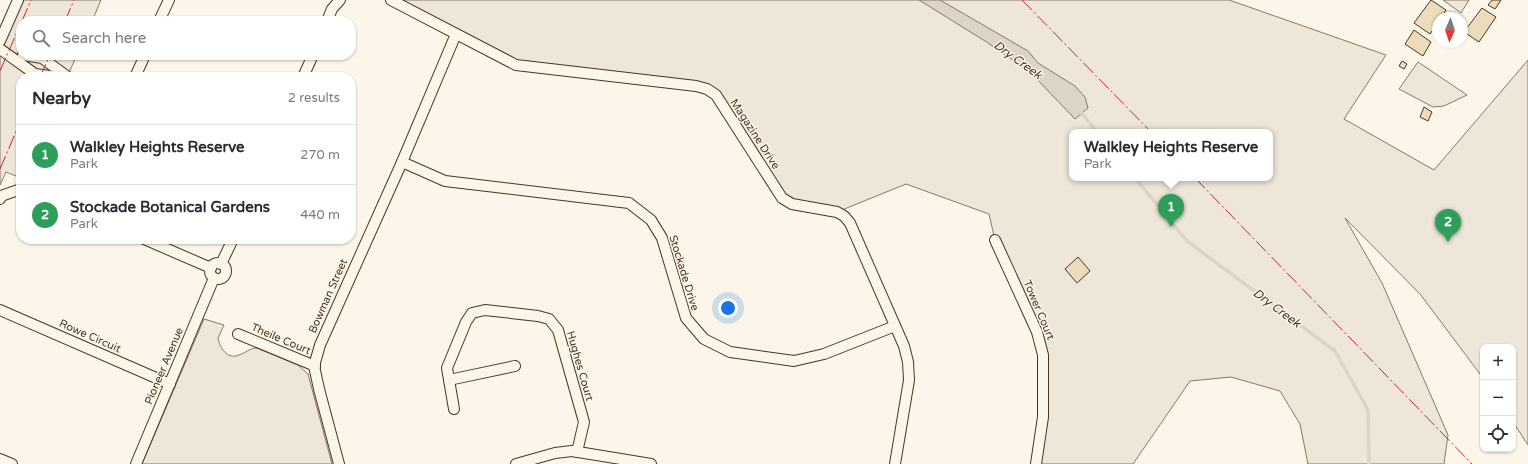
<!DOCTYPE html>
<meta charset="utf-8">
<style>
body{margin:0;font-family:"Varela Round",sans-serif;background:#f2f2f3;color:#2b2b33}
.controls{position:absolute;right:12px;bottom:12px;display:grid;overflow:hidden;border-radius:8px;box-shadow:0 1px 3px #0004}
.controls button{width:36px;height:36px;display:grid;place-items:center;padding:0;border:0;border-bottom:1px solid #e1e1e2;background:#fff;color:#2b2b33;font:20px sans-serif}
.compass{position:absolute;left:1432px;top:12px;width:36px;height:36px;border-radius:50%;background:#fff;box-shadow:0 1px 3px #0004;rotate:183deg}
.you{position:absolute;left:728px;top:308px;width:14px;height:14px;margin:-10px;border:3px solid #fff;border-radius:50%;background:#1a73e8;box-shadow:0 0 0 6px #1a73e833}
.badge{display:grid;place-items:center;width:26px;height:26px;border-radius:50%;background:#d93025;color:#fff;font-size:13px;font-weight:700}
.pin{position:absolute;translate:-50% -33px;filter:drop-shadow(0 1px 2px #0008)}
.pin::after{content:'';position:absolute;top:21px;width:14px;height:12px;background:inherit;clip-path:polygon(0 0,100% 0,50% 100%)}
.popup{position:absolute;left:1069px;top:129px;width:204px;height:52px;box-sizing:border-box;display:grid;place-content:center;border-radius:8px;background:#fff;filter:drop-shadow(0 1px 3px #0005);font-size:13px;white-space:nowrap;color:#7c7c81}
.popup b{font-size:15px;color:#2b2b33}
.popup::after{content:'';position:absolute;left:50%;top:100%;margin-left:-8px;border:8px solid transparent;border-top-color:#fff}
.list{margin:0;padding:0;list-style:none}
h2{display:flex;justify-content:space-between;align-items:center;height:52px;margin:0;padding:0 16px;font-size:17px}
h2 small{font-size:13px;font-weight:400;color:#7c7c81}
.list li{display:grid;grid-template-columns:26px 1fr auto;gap:12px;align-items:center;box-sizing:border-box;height:60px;padding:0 16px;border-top:1px solid #e1e1e2}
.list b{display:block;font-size:15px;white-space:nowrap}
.list p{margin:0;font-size:13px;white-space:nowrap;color:#7c7c81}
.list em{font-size:13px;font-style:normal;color:#7c7c81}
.icon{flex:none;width:22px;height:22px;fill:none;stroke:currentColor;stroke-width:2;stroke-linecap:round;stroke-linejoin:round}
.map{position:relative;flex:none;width:1528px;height:464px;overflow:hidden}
.search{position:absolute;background:#fff;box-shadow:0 1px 3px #0004;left:16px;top:16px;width:340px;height:44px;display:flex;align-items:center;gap:10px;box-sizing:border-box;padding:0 14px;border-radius:16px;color:#7c7c81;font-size:15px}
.panel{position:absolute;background:#fff;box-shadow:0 1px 3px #0004;left:16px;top:72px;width:340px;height:172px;border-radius:16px}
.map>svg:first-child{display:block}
</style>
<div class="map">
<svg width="1528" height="464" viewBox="0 0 1528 464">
<rect width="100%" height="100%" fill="#fbf6e9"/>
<g fill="#ede6d9" stroke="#887966" fill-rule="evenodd">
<polygon points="14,0 101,0 92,21 21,21 21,55 77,55 67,77 21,77 21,178 6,172 0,185 0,30"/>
<path d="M 386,0 L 1229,0 L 1386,55 L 1344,119 L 1434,170 L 1528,60 L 1528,445 L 1513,422 L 1513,347 L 1483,347 L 1483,378 L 1420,294 L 1345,218 L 1382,283 L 1448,435 L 1444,464 L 1308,464 L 1300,424 L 1280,391 L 1231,377 L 1190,381 L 1133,464 L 1034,464 L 1041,431 L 1037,332 L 995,240 L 989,214 L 906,184 L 837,212 L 786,201 L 712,91 L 516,65 ZM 1072,132 L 1270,132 L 1270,178 L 1072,178 Z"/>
<path d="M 204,319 L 224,325 L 218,338 C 220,348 227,360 239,355 C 246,353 249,348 257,348 L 298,365 L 308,374 L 332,464 L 142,464 Z"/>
</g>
<g fill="#ede7d9" stroke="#887966">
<polygon points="1443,0 1469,0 1461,13"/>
<polygon points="1418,62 1467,95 1444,106 1433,107 1399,89"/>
</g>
<polygon fill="#dcd4c6" stroke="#887966" points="919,0 940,0 1028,51 1038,63 1075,86 1085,97 1088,108 1075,119 1029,71 985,41"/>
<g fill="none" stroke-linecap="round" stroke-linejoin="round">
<g stroke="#dcd4c6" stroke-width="3.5">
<polyline points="1079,110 1097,132"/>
<polyline points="1135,178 1187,241 1335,351 1368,410 1369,464"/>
</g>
</g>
<g fill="#ecdcbc" stroke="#4a3520">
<polygon points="1431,0 1446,10 1441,18 1438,18 1438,23 1430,34 1414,23"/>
<polygon points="1492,0 1501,0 1495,9 1488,5"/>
<polygon points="1482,8 1496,17 1479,42 1464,32"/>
<polygon points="1414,30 1431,42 1423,56 1405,44"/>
<polygon points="1402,61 1407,64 1404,69 1399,66"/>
<polygon points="1424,107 1432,112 1428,121 1420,117"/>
<polygon points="1078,257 1090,271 1077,283 1065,269"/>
</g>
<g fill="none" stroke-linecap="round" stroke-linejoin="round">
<g stroke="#4a3520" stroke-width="12">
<g id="minor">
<polyline points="391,0 516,65 696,86 707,89 716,95 782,198 792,204 837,212 844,216 850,223 904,346 908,362 909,380 895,464"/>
<polyline points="159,21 169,0"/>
<polyline points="327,21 332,9 340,0"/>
<polyline points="0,41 18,0"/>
<polyline points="0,49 35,74 57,77"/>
<polyline points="23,55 42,58 68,77"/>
<polyline points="135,77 145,55"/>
<polyline points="303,77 313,55"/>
<polyline points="402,162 445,181 629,203 651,220 662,238 686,318 704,339 730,352 794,361 824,354 895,326"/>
<polyline points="0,199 1,196 21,189"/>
<polyline points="144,239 211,268"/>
<polyline points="995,240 1037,332 1043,355 1043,417 1036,464"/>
<circle cx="218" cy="271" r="8"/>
<polyline points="221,264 233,239"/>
<polyline points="0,310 170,384"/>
<polyline points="238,334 315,366"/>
<polyline points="449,380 515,366"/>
<polyline points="454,409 447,368 466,322 472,313 485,310 538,316 549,319 558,330 584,422 577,452"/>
<polyline points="0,459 12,464"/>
<polyline points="136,464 214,278"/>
<polyline points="339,464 319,389 314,366 320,345 402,162 456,34"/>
<polyline points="516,464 555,453 572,451 651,464"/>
</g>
</g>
<use href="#minor" stroke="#fbf6e9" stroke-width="10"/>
<g stroke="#c62828" stroke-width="1" stroke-dasharray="14 3 2 3" stroke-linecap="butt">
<polyline points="1022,0 1151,132"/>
<polyline points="22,21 31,0"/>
<polyline points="65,21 74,0"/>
<polyline points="0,71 21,23"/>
<polyline points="40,77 50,55"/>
<polyline points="0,169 21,120"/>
<polyline points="1195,178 1472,464"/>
</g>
</g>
<g text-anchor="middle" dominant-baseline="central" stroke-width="3" stroke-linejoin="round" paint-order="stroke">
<g font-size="11" fill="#4a3520" stroke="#fbf6e9">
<text transform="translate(755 134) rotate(57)">Magazine Drive</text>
<text transform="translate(684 273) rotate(73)">Stockade Drive</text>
<text transform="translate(328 296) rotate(-66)">Bowman Street</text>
<text transform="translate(1039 310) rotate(67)">Tower Court</text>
<text transform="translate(90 336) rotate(24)">Rowe Circuit</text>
<text transform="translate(281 339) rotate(23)">Theile Court</text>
<text transform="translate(164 366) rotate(-67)">Pioneer Avenue</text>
<text transform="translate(580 366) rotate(74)">Hughes Court</text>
</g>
<g font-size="12" font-style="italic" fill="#4a3520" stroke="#fbf6e9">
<text transform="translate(1018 60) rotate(36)">Dry Creek</text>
<text transform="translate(1277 308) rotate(37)">Dry Creek</text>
</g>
</g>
</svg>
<div class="controls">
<button>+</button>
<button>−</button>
<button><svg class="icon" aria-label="locate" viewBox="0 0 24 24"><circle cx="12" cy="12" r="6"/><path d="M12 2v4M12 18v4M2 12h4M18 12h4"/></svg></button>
</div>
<svg class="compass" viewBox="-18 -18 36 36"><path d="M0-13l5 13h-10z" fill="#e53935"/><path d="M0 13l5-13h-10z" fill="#7c7c81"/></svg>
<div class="you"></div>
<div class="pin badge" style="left:1171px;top:227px;background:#2e9e5b">1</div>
<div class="popup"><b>Walkley Heights Reserve</b>Park</div>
<div class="pin badge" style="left:1448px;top:242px;background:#2e9e5b">2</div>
<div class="search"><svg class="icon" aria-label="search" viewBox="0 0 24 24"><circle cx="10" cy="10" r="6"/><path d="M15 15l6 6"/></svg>Search here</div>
<section class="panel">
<h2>Nearby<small>2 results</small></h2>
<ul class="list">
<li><span class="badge" style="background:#2e9e5b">1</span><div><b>Walkley Heights Reserve</b><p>Park</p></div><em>270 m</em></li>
<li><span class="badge" style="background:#2e9e5b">2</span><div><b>Stockade Botanical Gardens</b><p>Park</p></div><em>440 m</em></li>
</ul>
</section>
</div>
